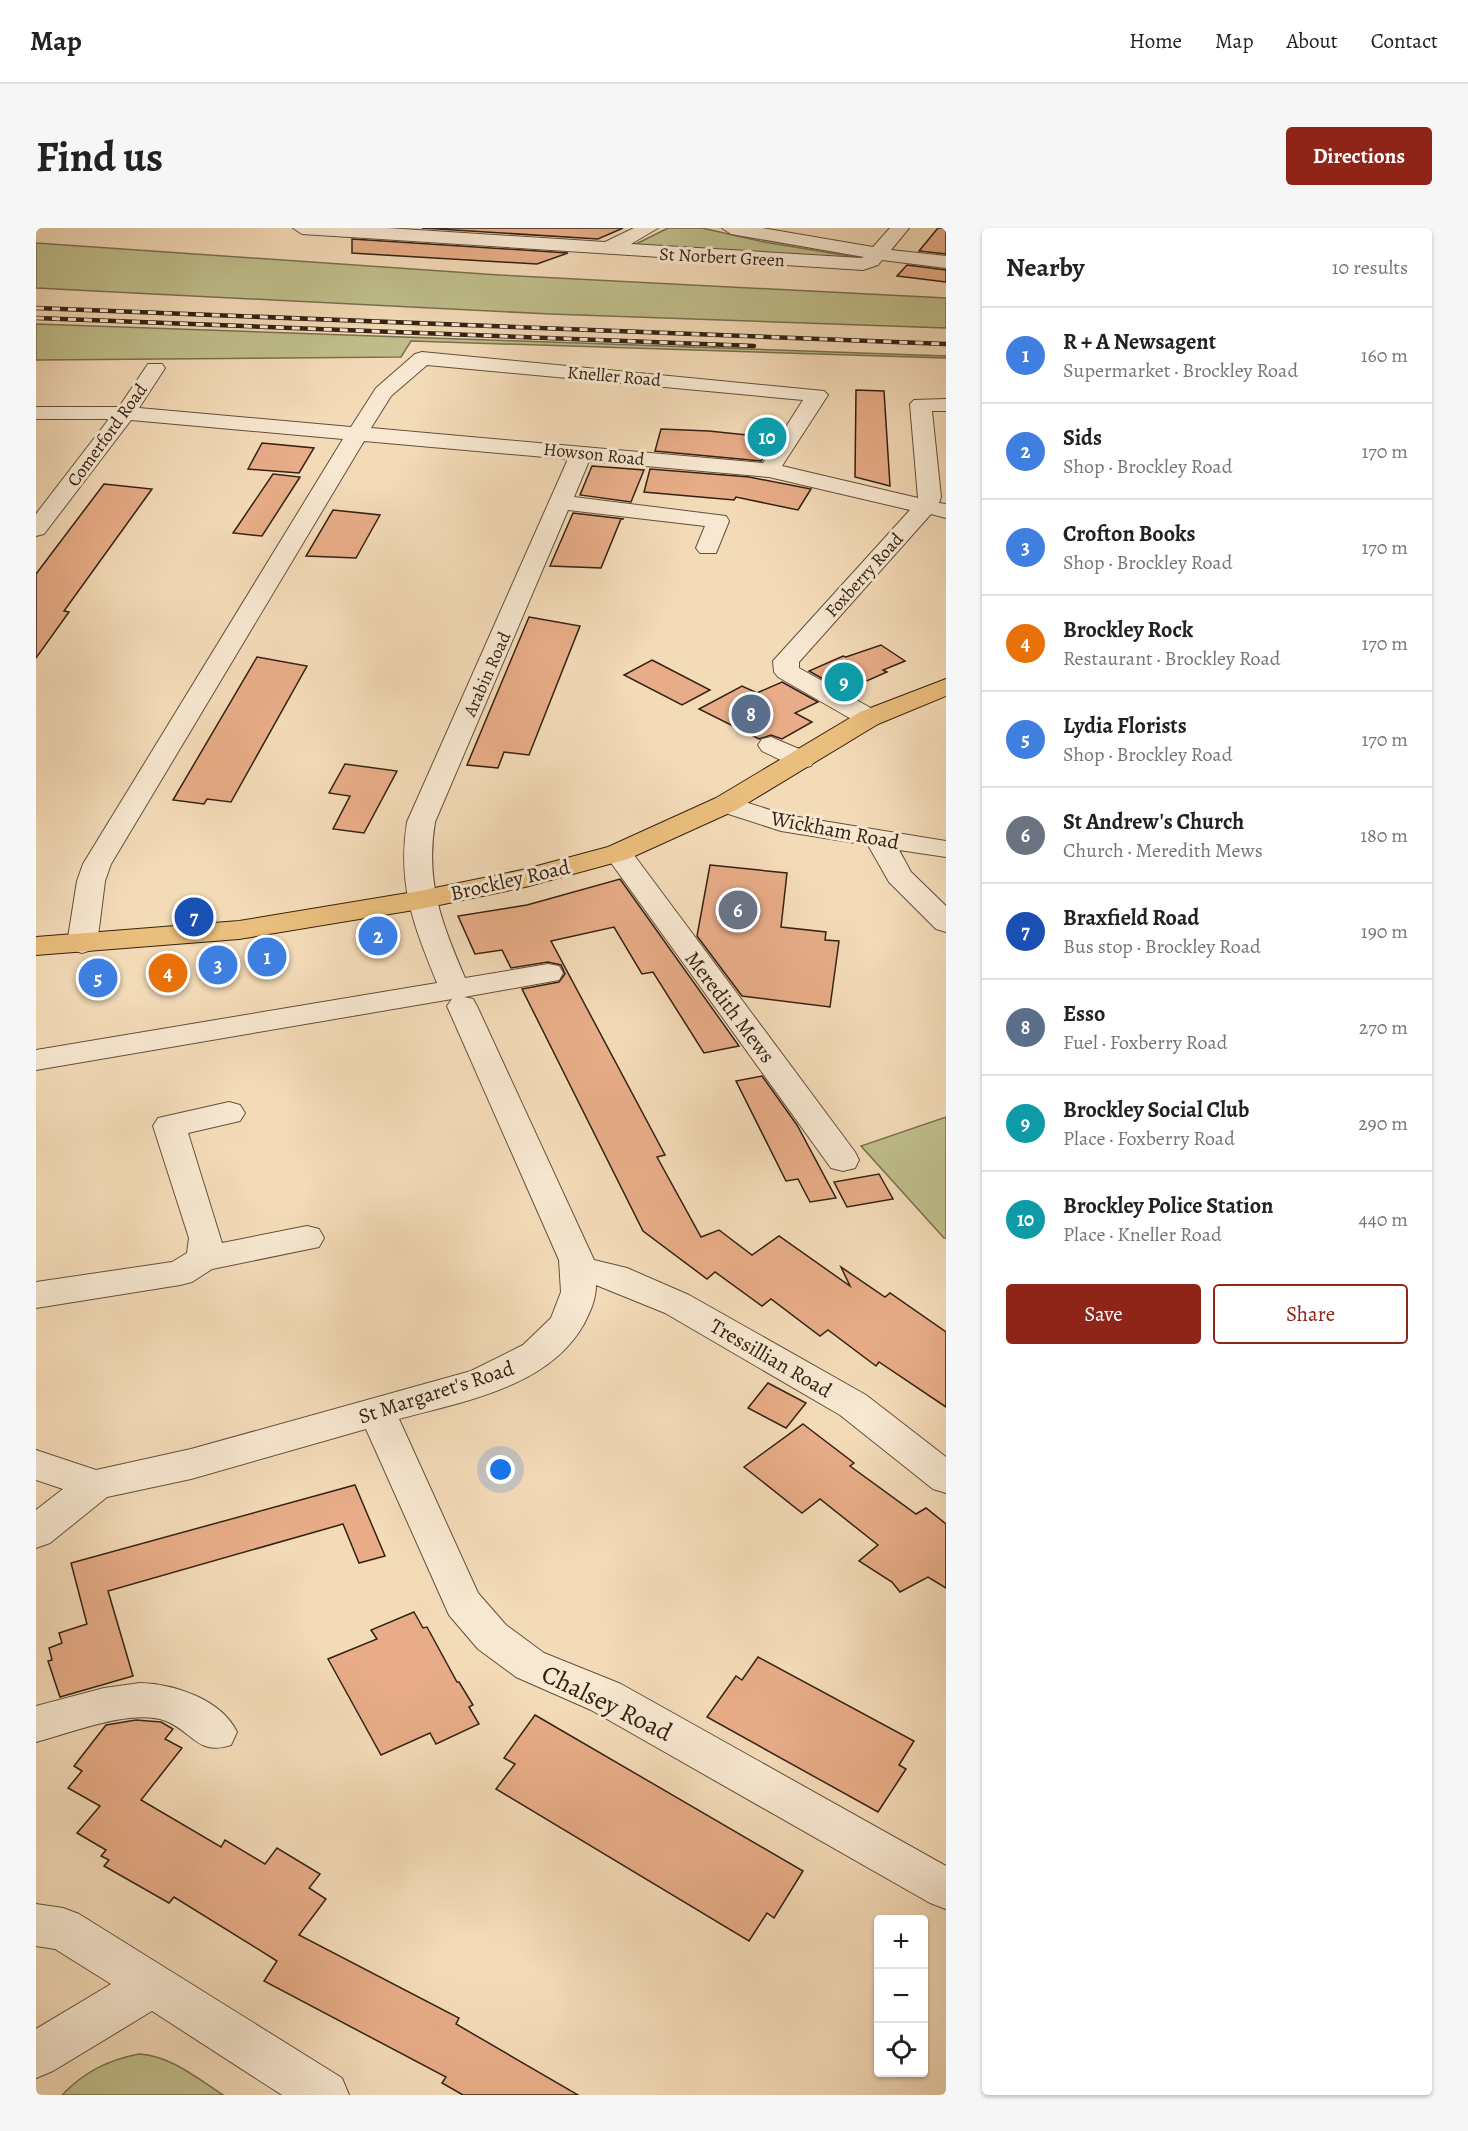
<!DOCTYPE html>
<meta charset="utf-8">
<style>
body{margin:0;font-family:Alegreya,serif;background:#f6f6f6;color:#222}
.controls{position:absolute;right:18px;bottom:18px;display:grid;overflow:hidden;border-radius:6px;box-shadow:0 2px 4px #0004}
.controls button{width:54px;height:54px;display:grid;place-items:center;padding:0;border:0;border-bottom:2px solid #e0e0e0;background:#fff;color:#222;font:30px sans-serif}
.you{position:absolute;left:465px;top:1242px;width:21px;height:21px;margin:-15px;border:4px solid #fff;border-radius:50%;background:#1a73e8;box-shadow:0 0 0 9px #1a73e833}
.badge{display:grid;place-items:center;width:39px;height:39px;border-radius:50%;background:#8f2418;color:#fff;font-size:20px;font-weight:700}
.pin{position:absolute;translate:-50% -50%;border:3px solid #fff;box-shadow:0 2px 6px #0006}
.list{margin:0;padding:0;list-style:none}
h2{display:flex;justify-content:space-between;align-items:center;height:78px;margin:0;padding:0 24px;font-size:26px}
h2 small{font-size:20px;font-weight:400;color:#767676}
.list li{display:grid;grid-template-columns:39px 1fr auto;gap:18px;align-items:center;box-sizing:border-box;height:96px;padding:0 24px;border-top:2px solid #e0e0e0}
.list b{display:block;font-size:22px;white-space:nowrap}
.list p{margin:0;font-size:20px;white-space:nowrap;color:#767676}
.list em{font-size:20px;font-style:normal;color:#767676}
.actions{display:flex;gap:12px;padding:18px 24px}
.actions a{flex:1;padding:14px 0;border:2px solid #8f2418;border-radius:6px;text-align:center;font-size:21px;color:#8f2418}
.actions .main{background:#8f2418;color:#fff}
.icon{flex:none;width:33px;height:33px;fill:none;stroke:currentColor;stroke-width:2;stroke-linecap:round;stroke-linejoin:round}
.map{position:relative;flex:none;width:910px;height:1867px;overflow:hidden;border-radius:6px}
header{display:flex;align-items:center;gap:36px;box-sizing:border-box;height:84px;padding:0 30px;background:#fff;border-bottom:2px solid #e0e0e0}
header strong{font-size:28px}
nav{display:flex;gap:33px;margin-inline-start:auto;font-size:21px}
.intro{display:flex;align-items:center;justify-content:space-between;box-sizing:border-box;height:144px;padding:0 36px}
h1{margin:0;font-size:42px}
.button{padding:15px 27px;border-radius:6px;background:#8f2418;color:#fff;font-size:21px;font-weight:700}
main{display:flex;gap:36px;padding:0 36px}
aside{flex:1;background:#fff;border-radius:6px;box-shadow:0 2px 4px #0004}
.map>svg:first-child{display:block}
</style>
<header>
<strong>Map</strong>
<nav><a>Home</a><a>Map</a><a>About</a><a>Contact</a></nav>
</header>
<div class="intro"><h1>Find us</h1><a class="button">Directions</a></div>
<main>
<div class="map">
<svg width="910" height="1867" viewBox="0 0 910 1867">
<rect width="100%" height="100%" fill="#f4dbb8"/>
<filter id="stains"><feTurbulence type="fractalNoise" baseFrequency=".00333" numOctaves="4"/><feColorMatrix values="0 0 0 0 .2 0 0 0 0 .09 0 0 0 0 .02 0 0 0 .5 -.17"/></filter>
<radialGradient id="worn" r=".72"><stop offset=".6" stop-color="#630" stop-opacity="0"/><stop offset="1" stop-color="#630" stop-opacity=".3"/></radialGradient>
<g fill="#c0bf8c" stroke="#7a7050" stroke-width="1.5">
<polygon points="632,0 666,0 728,14 831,31 596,18"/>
<polygon points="0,15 463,47 910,70 910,100 514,86 0,60"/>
<polygon points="0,96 910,128 910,130 375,113 365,129 0,132"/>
<polygon points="910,889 910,1010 908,1010 825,918"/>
<path d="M 103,1826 C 135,1828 161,1850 187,1867 L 26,1867 C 48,1844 72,1832 103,1826 Z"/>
</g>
<g fill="#e8ad88" stroke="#332213" stroke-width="1.5">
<polygon points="386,0 587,0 562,11"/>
<polygon points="902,0 910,0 910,26 883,23"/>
<polygon points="316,11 532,25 501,36 348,27 316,25"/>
<polygon points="871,37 910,42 910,54 861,48"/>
<polygon points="820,162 848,163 854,258 819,249"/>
<polygon points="625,201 673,203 740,210 725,233 619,223"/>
<polygon points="226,215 278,220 263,245 212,241"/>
<polygon points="556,238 608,242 595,274 544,267"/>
<polygon points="614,241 713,249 775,261 762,282 700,269 698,272 608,264"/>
<polygon points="237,246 264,249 226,308 197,305"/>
<polygon points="68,256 116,261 28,383 33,384 0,430 0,346"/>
<polygon points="297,282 344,287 320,330 270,328"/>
<polygon points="537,285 588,291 585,291 565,340 514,338"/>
<polygon points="493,389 544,398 493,527 468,524 462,540 431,537"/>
<polygon points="845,417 869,433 847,442 851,444 808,463 773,443 807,428 810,429"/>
<polygon points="221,429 271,438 195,574 171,571 168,576 137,572"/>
<polygon points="616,432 674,462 646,477 588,447"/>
<polygon points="746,454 782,474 759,485 776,494 746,511 735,507 723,511 663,481 706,458 721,465"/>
<polygon points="309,536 361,543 328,605 297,601 314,568 293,565"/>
<polygon points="674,637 751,645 745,699 790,704 789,712 803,713 794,779 706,768 661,708"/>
<polygon points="584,651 703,818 668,825 617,744 606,746 578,699 515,713 629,927 621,929 665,1009 683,1002 716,1027 743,1008 814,1058 805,1039 849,1069 854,1065 910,1104 910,1179 843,1134 840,1138 792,1102 784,1108 735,1071 726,1078 679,1044 671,1051 607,1003 486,761 523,754 529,746 525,737 512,734 475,740 466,722 439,726 422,688 491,677"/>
<polygon points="726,848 761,897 800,970 774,974 762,951 750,953 700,853"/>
<polygon points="843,946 857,971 811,979 798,954"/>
<polygon points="732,1155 770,1175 750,1200 712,1180"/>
<polygon points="767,1196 818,1235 814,1238 880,1286 890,1280 910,1296 910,1360 892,1349 864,1364 856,1354 823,1333 842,1317 784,1271 766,1285 708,1239"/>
<polygon points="319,1257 349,1328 323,1335 307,1296 72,1363 97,1448 24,1469 12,1433 16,1432 13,1420 26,1415 23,1405 51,1396 35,1335"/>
<polygon points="378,1384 387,1400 391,1399 421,1454 423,1454 437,1477 433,1479 443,1496 400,1516 394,1505 345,1527 292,1431 341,1411 335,1402"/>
<polygon points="722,1429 878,1513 863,1537 870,1541 842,1584 671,1489 700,1448 706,1452"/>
<polygon points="499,1487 767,1643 738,1690 731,1685 713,1713 460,1561 479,1536 468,1530"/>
<polygon points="100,1492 125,1494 137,1501 129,1511 146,1520 105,1572 185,1619 189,1612 229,1636 241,1620 284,1646 273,1660 290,1671 263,1707 423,1790 420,1796 542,1867 427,1867 406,1855 410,1849 228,1753 241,1733 138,1669 133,1675 68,1638 73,1632 65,1628 70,1622 41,1605 64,1578 32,1560 46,1543 38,1538 70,1497"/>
</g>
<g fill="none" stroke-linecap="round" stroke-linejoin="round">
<g stroke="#63503c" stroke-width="2">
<g id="minor">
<polygon points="257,0 351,0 569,14 598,0 622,0 595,16 825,30 828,29 695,6 686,0 726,0 837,19 854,0 873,0 855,22 910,28 910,40 846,32 842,37 827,42 266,6"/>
<path d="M 386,124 L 788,163 L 792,167 L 746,238 L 882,270 L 874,176 L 878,172 L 910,171 L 910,183 L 896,183 L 905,269 L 903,275 L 910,276 L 910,290 L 895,286 L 763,434 L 763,440 L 842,484 L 846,490 L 842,496 L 833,498 L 824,496 L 742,449 L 738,444 L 737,433 L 874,282 L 733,249 L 553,233 L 538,269 L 690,288 L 693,293 L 680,325 L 664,325 L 660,320 L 669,298 L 532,282 L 399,594 C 389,655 406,695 429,750 L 512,736 L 523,738 L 527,745 L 523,752 L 512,754 L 428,769 L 437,771 L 441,778 L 558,1032 L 591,1040 L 653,1067 L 830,1167 L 910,1229 L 910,1265 L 897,1261 L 804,1187 L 629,1085 L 560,1057 C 560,1072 554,1084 548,1096 C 512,1160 427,1173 363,1191 L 442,1365 L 470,1397 L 508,1425 L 585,1456 L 910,1638 L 910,1681 L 894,1675 L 555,1482 L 480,1449 L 442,1421 L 413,1387 L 330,1201 L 155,1251 L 71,1269 L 14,1315 L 0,1320 L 0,1282 L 27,1261 L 0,1252 L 0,1222 L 60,1242 L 155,1221 L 435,1143 L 487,1117 L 515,1090 L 525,1064 L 523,1032 L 411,778 L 416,771 L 0,842 L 0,822 L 401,755 C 378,698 361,657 371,594 L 532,231 L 328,213 L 75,636 L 69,653 L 61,716 L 56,722 L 46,725 L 36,722 L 31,716 L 41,653 L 47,636 L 307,211 L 95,192 L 8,306 L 0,308 L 0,286 L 73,191 L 0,191 L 0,179 L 83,179 L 112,136 L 126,136 L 129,140 L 103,180 L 315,199 L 340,160 L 379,126 ZM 391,137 L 767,172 L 727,235 L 335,200 L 355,168 Z"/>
<polygon points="735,509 775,526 779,532 775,538 766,540 757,538 726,523 722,517 726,511"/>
<polygon points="690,568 750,587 910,613 910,629 863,622 875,644 910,678 910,704 900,701 853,654 832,617 745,603 680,582 676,576 680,570"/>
<polygon points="582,617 592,619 819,924 823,932 819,940 807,943 795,940 568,625 572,619"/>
<polygon points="193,874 204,877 209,885 204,893 152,905 186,1015 271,998 283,1001 288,1010 283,1019 176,1041 156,1054 144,1057 0,1080 0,1054 136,1034 151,1025 153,1010 117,898 122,890"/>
<path d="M 104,1455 C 138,1456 185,1471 201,1504 L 195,1517 C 162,1528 157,1504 130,1493 C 95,1480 35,1505 0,1514 L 0,1478 L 68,1460 Z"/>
<polygon points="0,1676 27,1680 43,1686 306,1850 313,1867 246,1867 116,1783 17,1843 0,1850 0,1801 75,1756 19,1721 0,1718"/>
</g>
</g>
<g stroke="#332213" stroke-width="2">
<polygon id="major" points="910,451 910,468 842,496 700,582 592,631 489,659 384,681 203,711 0,727 0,709 203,693 384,663 486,642 572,619 680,570 824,484"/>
</g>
<use href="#minor" fill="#f8e8d1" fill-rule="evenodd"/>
<use href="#major" fill="#eabe7c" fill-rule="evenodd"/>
<g stroke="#332213" stroke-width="4.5">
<g id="rail">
<polyline points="0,80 910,116"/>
<polyline points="0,90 718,118"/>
</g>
</g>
<use href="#rail" stroke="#f8e8d1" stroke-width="3" stroke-dasharray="8" stroke-linecap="butt"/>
</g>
<g text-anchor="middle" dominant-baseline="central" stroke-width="6" stroke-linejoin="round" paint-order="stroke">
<g font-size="18" fill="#332213" stroke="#f8e8d1">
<text transform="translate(686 29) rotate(3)">St Norbert Green</text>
<text transform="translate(578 148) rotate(5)">Kneller Road</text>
<text transform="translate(71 207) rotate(-54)">Comerford Road</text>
<text transform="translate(558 226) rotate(6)">Howson Road</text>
<text transform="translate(828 347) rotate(-48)">Foxberry Road</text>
<text transform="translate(451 446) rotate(-66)">Arabin Road</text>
</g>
<g font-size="21" fill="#332213" stroke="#f8e8d1">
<text transform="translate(799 602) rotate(11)">Wickham Road</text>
<text transform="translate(474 652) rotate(-13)">Brockley Road</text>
<text transform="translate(694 779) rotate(53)">Meredith Mews</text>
<text transform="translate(735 1130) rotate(30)">Tressillian Road</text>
<text transform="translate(400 1164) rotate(-18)">St Margaret's Road</text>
</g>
<g font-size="26" fill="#332213" stroke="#f8e8d1">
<text transform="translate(571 1475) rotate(26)">Chalsey Road</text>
</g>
</g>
<rect width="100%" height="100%" filter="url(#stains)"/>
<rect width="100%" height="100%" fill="url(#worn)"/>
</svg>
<div class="controls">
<button>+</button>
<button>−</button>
<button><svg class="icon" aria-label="locate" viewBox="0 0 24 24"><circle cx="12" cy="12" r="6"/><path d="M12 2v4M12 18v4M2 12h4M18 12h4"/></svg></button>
</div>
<div class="you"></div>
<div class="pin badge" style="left:231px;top:729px;background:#3f7fe0">1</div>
<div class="pin badge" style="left:342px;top:708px;background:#3f7fe0">2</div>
<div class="pin badge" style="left:182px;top:737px;background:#3f7fe0">3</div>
<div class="pin badge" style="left:132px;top:745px;background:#e8710a">4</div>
<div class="pin badge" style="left:62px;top:750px;background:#3f7fe0">5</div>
<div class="pin badge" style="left:702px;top:682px;background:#6b7280">6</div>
<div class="pin badge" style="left:158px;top:689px;background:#1a4fb4">7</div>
<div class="pin badge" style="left:715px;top:486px;background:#5c6f8a">8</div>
<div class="pin badge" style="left:808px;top:454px;background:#0f9aa8">9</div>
<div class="pin badge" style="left:731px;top:209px;background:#0f9aa8">10</div>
</div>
<aside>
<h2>Nearby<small>10 results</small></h2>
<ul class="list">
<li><span class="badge" style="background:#3f7fe0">1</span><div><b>R + A Newsagent</b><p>Supermarket · Brockley Road</p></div><em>160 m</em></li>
<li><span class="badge" style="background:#3f7fe0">2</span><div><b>Sids</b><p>Shop · Brockley Road</p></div><em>170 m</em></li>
<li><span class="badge" style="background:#3f7fe0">3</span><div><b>Crofton Books</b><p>Shop · Brockley Road</p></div><em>170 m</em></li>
<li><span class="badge" style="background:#e8710a">4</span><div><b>Brockley Rock</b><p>Restaurant · Brockley Road</p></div><em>170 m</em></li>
<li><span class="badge" style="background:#3f7fe0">5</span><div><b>Lydia Florists</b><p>Shop · Brockley Road</p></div><em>170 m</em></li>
<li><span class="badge" style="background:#6b7280">6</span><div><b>St Andrew's Church</b><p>Church · Meredith Mews</p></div><em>180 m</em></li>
<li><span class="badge" style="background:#1a4fb4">7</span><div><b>Braxfield Road</b><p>Bus stop · Brockley Road</p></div><em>190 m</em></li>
<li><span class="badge" style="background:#5c6f8a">8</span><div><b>Esso</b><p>Fuel · Foxberry Road</p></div><em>270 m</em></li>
<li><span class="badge" style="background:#0f9aa8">9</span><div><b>Brockley Social Club</b><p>Place · Foxberry Road</p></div><em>290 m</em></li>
<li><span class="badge" style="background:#0f9aa8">10</span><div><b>Brockley Police Station</b><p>Place · Kneller Road</p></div><em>440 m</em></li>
</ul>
<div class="actions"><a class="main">Save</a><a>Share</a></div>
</aside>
</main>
